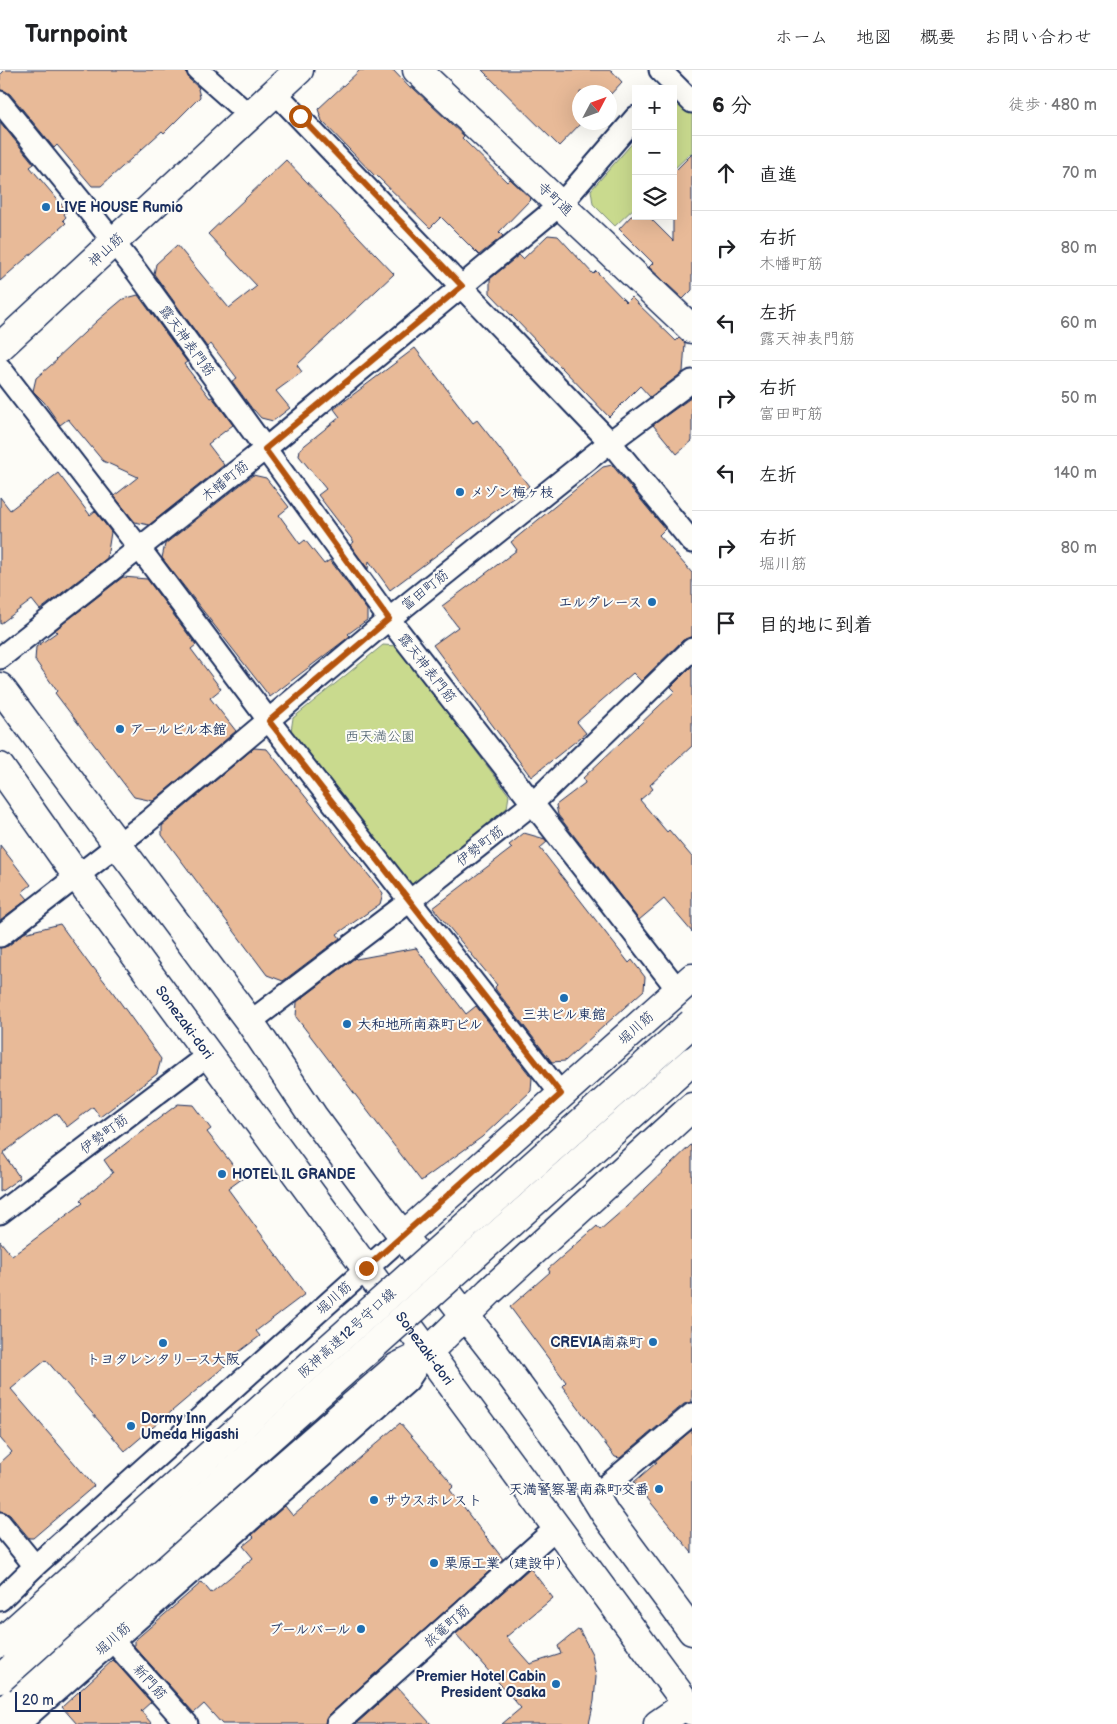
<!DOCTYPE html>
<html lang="ja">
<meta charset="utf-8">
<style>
body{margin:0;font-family:"Balsamiq Sans","Klee One",sans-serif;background:#f6f6f6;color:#202124}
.controls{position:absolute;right:15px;top:15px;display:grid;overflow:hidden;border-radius:0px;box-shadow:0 5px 20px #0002}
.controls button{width:45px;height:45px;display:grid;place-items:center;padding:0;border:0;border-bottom:1px solid #e0e0e0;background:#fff;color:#202124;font:25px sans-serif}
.compass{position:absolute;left:572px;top:15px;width:45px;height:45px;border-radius:50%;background:#fff;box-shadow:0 5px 20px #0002;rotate:49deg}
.scale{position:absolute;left:15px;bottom:12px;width:66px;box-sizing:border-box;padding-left:5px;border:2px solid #1b2f5e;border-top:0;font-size:14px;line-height:18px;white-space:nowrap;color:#1b2f5e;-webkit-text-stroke:4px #fdfcf7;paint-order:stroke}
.stop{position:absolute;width:15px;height:15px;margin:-11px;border:4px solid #b45309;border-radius:50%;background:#fff}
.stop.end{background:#b45309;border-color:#fff;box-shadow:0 1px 5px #0008}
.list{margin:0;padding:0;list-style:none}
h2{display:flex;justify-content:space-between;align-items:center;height:65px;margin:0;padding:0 20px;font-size:21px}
h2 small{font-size:16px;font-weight:400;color:#757577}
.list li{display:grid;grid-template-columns:32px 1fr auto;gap:15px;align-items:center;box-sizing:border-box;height:75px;padding:0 20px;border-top:1px solid #e0e0e0}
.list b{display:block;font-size:19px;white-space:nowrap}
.list p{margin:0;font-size:16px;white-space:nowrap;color:#757577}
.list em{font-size:16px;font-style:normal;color:#757577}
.icon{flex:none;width:28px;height:28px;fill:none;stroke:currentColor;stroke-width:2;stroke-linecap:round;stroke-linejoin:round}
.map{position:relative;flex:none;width:692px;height:1654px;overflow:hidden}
header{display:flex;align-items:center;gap:30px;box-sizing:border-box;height:70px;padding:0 25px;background:#fff;border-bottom:1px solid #e0e0e0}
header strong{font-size:24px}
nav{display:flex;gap:28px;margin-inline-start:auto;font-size:18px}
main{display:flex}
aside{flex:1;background:#fff}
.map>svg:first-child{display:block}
</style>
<header>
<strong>Turnpoint</strong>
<nav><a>ホーム</a><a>地図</a><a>概要</a><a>お問い合わせ</a></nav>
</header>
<main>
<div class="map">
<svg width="692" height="1654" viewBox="0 0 692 1654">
<rect width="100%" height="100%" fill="#fdfcf7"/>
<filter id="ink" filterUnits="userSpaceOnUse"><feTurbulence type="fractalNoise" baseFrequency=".02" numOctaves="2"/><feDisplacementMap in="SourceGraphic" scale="10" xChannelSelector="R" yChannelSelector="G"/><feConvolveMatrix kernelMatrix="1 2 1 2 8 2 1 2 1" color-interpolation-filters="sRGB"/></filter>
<g filter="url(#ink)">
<g fill="#c9da8e" stroke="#728476">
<polygon points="681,31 692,42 692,82 673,100 673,32"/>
<polygon points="636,69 636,136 615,156 593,134 591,120"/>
<polygon points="383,575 397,576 509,725 507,738 411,816 291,661 293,648"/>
</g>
<g fill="#e8ba98" stroke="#1b2f5e">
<polygon points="5,0 186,0 189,9 199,18 198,19 200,27 164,63 162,61 101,116 92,116 57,75 54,78 10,24 5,21 0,20 0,5"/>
<polygon points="360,0 393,0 410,18 412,17 464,66 462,68 507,112 510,109 531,129 499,162 503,166 479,185 441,147 430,158 376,105 375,106 322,51 318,39"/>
<polygon points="482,0 611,0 622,12 610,25 610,22 580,22 580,52 582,52 559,76"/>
<polygon points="0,52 34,94 30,97 67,141 64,144 66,147 63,150 66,153 0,211"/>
<polygon points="692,84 692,220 683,229 649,197 653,193 619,159 631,146 648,146 673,171 673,103"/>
<polygon points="286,90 394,204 297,295 302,302 276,321 290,338 273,351 261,348 254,340 253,340 232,311 237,308 211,274 207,277 154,204 156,194 177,175 229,238 257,216 208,164"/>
<polygon points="548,165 558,166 593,204 596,201 626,232 631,227 676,271 679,268 685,273 683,302 650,327 640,316 609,347 490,223 490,209 519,185 523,189"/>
<polygon points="138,225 187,292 184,294 210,328 212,327 233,355 208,374 224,395 149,455 135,452 114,426 138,407 103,391 68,349 60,355 44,332 33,321 36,308 57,290 56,289 98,250 123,229"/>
<polygon points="415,278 473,353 477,350 529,416 390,520 369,491 368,499 350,475 354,472 318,425 326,419 299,386 300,379 340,347 334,339"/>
<polygon points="692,327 692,371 677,384 653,355"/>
<polygon points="612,395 665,459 659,465 692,503 692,567 683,570 641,611 633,603 577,652 586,663 531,707 433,575 458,557 442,536 517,480 511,472 603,397"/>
<polygon points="58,403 90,445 95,441 111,462 107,488 40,540 32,530 0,554 0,427 10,440"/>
<polygon points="253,405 266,408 289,437 279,445 300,474 305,470 324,494 330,490 367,540 367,550 348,564 350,566 345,570 270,627 162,488 165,474"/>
<polygon points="123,507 147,509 196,575 191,579 221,619 210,628 236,661 153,731 134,727 55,623 57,621 35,590 36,577 57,562 55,560"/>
<polygon points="692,596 692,676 650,715 653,719 640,730 667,762 669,760 692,787 692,862 664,829 639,850 558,745 556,735 585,713 583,708 675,621 671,617"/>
<polygon points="254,678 267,679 383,823 380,834 337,864 340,868 283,911 267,905 162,765 162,756"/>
<polygon points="524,763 545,769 547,772 540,778 629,893 632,890 645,907 644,920 565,991 552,992 496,920 495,917 497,915 433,838 512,778 509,775"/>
<polygon points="0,775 31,815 22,822 28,829 0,850"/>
<polygon points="60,854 92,898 93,897 112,921 161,989 157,1004 100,1047 93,1037 67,1057 57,1043 3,1083 20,1108 0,1122 0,878 8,876 24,863"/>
<polygon points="416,878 466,944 476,936 532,1008 531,1021 482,1067 421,1111 296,947 297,932 355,888 356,889"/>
<polygon points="178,1034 193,1035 211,1059 207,1062 243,1108 228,1119 305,1224 256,1261 260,1266 223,1294 225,1296 125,1381 46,1290 11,1319 94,1416 33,1468 29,1468 10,1445 5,1442 0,1441 0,1393 12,1382 0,1368 0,1171 12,1186 83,1133 80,1130 113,1103 104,1090"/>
<polygon points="692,1074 692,1332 684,1334 620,1388 615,1387 562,1316 566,1312 510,1237 550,1202 548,1199 597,1156 600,1160 623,1140"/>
<polygon points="400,1353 454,1416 450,1420 503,1489 329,1645 325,1654 222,1654 204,1634 194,1643 134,1576 134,1571 202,1512 211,1523 253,1488 243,1476 254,1467 252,1465 285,1436 293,1446"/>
<polygon points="692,1360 692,1483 634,1412 657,1392 654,1392"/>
<polygon points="530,1498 553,1528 506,1567 530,1594 561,1584 558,1576 579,1559 592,1584 596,1607 594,1631 589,1654 502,1654 521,1638 456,1564"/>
<polygon points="113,1590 151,1632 141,1641 152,1654 77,1654 62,1637"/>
<polygon points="397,1617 431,1654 356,1654"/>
</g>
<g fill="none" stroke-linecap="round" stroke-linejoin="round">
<g stroke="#1b2f5e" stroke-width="25">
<g id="street">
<polyline points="198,0 250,46"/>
<polyline points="660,0 692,32"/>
<polyline points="275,22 610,372 692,472"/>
<polyline points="0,32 89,141 137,202 389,549 678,920"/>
<polyline points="0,298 140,479 269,651 561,1024"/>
<polyline points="0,588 265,379 561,134 636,47"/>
<polyline points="0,866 147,752 389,549 610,372 692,311"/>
<polyline points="250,952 411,830 532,734 692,579"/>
<polyline points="0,1143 208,985"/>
<polyline points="594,1426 692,1344"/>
<polyline points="0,1453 35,1496"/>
<polyline points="0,1530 35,1496 403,1166"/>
<polyline points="112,1570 187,1654"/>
<polyline points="19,1654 408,1311 427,1282"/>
<polyline points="337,1654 557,1457"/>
</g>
</g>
<g stroke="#1b2f5e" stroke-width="31">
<g id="secondary">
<polyline points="417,0 692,259"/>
<polyline points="0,277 299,0"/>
<polyline points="403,1166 692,908"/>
<polyline points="428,1282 490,1221 692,1037"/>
<polyline points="658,1654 687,1634"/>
</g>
</g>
<g stroke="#1b2f5e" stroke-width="31">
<g id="highway">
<polyline points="0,617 250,952 313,1046 383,1140 495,1284 569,1385 606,1445 692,1561"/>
<path id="s1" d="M 0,697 L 77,806 L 692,1641"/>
<polyline points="0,1644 397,1297 428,1282"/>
</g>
</g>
<use href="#street" stroke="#fdfcf7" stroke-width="21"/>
<use href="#secondary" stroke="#fdfcf7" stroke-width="28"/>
<use href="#highway" stroke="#fdfcf7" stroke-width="28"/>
<g stroke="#1b2f5e" stroke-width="31" stroke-linecap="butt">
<g id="highway-bridge">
<polyline points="0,1573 692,953"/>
<polyline points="0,1609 692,991"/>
</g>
</g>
<use href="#highway-bridge" stroke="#fdfcf7" stroke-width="28"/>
</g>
</g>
<g fill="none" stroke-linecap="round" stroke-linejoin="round" filter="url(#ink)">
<polyline stroke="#b45309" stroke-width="6" points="300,46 462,216 265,379 389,549 269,651 561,1024 366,1198"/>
</g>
<g fill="#1f6fb2" stroke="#fdfcf7" stroke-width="2">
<circle cx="46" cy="137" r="5"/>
<circle cx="460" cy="422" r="5"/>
<circle cx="652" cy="532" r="5"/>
<circle cx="120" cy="659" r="5"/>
<circle cx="564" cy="928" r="5"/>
<circle cx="347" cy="954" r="5"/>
<circle cx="222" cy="1104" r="5"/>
<circle cx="653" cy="1272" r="5"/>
<circle cx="163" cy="1273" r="5"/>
<circle cx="131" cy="1356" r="5"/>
<circle cx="659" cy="1419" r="5"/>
<circle cx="374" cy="1430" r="5"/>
<circle cx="434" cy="1493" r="5"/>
<circle cx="361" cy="1559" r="5"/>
<circle cx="556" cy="1614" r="5"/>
</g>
<g text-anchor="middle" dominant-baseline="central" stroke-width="4" stroke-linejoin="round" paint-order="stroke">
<g font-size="14" fill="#1b2f5e" stroke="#fdfcf7">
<text transform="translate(555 129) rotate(43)">寺町通</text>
<text transform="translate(106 180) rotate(-43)">神山筋</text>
<text transform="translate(187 271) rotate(54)">露天神表門筋</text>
<text transform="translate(225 411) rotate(-39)">木幡町筋</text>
<text transform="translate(425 520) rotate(-39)">富田町筋</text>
<text transform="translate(427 598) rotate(52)">露天神表門筋</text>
<text transform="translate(480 776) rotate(-38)">伊勢町筋</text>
<text stroke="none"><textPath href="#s1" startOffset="315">Sonezaki-dori</textPath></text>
<text transform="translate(636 958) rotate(-42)">堀川筋</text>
<text transform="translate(104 1064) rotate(-37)">伊勢町筋</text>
<text transform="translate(334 1228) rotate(-42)">堀川筋</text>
<text transform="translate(347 1263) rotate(-42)">阪神高速12号守口線</text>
<text stroke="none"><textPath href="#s1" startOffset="720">Sonezaki-dori</textPath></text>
<text transform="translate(447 1556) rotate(-42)">旅篭町筋</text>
<text transform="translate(113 1569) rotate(-42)">堀川筋</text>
<text transform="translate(150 1612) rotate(48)">新門筋</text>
</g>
<g font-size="14" font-weight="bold" fill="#1b2f5e" stroke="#fdfcf7" text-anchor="start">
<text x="56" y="137">LIVE HOUSE Rumio</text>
<text x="470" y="422">メゾン梅ヶ枝</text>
<text x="642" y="532" text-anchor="end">エルグレース</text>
<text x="130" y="659">アールビル本館</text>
<text x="564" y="944" text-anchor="middle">三共ビル東館</text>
<text x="357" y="954">大和地所南森町ビル</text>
<text x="232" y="1104">HOTEL IL GRANDE</text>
<text x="643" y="1272" text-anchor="end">CREVIA南森町</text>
<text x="163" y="1289" text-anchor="middle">トヨタレンタリース大阪</text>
<text x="141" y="1348">Dormy Inn<tspan x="141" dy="16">Umeda Higashi</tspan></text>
<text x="649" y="1419" text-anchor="end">天満警察署南森町交番</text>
<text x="384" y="1430">サウスホレスト</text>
<text x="444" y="1493">栗原工業（建設中）</text>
<text x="351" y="1559" text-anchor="end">ブールバール</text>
<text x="546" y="1606" text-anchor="end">Premier Hotel Cabin<tspan x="546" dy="16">President Osaka</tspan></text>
</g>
<g font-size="14" fill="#465a6a" stroke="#fdfcf7">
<text x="380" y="666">西天満公園</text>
</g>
</g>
</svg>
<div class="controls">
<button>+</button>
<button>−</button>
<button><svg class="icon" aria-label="layers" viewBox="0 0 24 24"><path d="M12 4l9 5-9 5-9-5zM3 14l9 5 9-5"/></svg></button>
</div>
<svg class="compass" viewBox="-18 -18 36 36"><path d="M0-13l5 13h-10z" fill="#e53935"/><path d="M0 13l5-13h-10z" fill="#757577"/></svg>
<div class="scale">20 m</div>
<div class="stop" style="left:300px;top:46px"></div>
<div class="stop end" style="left:366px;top:1198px"></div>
</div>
<aside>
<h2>6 分<small>徒歩 · 480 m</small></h2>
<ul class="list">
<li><svg class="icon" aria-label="ahead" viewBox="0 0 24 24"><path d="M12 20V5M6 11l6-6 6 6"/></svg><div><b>直進</b></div><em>70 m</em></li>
<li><svg class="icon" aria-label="right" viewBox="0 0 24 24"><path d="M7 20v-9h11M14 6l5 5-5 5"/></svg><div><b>右折</b><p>木幡町筋</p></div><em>80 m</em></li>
<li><svg class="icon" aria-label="left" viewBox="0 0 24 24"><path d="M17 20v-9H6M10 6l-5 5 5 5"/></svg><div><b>左折</b><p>露天神表門筋</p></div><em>60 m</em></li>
<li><svg class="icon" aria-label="right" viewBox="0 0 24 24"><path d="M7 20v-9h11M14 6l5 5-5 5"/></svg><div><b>右折</b><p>富田町筋</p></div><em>50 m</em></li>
<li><svg class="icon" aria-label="left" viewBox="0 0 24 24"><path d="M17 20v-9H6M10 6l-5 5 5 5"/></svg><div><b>左折</b></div><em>140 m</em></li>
<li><svg class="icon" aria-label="right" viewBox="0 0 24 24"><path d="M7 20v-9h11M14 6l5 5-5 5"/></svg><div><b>右折</b><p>堀川筋</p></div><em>80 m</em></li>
<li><svg class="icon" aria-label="arrive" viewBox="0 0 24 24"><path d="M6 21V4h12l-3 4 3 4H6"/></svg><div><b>目的地に到着</b></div></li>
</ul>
</aside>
</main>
